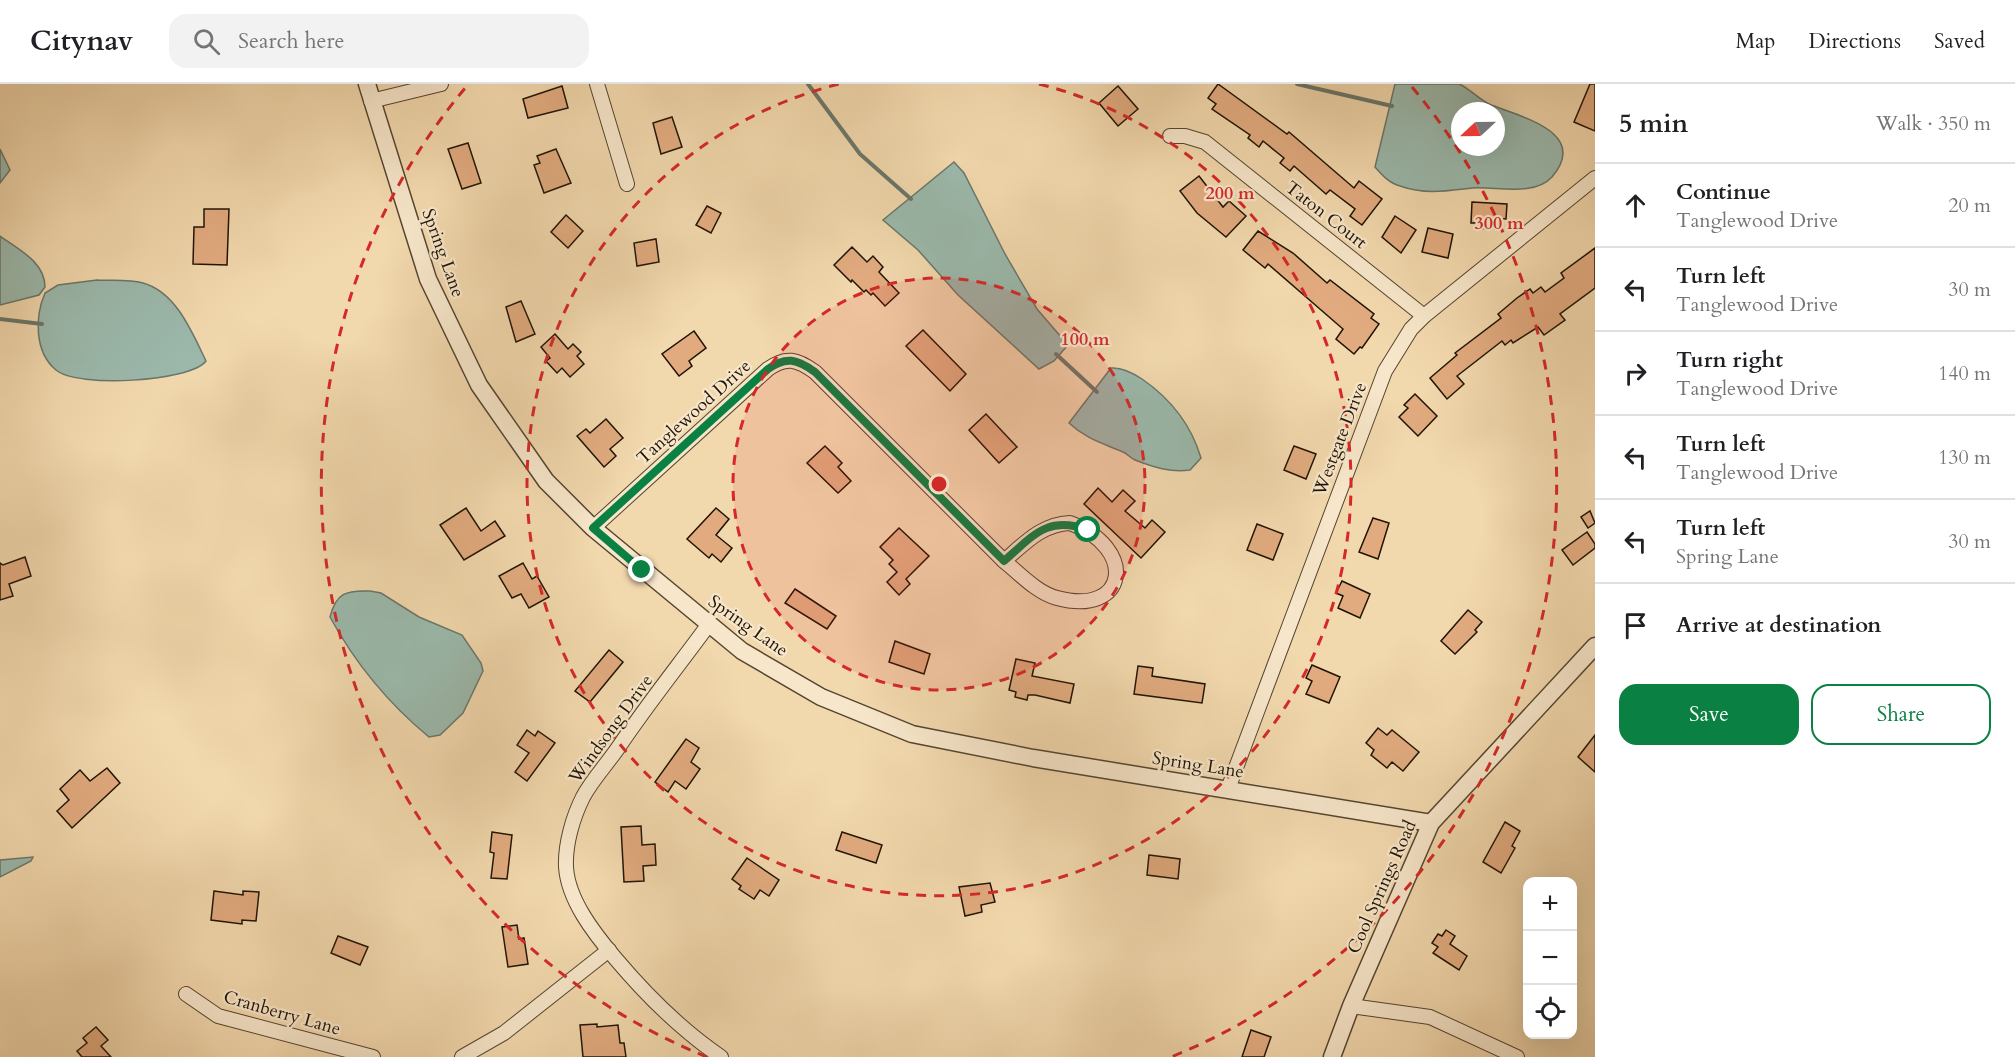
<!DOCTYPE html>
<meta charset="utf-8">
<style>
body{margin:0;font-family:Cardo,serif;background:#f2f2f2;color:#202124}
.controls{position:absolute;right:18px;bottom:18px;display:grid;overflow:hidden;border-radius:12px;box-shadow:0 6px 24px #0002}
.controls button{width:54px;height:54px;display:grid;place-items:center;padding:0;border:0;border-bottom:2px solid #e0e0e0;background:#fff;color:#202124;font:30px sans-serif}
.compass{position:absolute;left:1451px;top:18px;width:54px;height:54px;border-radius:50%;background:#fff;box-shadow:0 6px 24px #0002;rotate:248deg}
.stop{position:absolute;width:18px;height:18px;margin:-14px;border:4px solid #0b8043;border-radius:50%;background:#fff}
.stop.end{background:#0b8043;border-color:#fff;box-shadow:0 2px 6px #0008}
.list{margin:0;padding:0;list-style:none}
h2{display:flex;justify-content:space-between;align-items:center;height:78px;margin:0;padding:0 24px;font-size:26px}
h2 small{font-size:20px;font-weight:400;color:#757577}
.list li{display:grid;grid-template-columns:39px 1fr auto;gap:18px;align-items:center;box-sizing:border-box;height:84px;padding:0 24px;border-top:2px solid #e0e0e0}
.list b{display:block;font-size:22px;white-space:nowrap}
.list p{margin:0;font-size:20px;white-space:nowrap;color:#757577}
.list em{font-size:20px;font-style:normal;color:#757577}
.actions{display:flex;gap:12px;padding:18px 24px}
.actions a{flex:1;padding:14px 0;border:2px solid #0b8043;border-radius:18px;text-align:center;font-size:21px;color:#0b8043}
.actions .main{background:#0b8043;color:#fff}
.icon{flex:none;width:33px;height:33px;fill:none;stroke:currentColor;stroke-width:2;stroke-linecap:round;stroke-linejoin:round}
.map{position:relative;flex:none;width:1595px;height:973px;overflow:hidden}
header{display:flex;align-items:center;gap:36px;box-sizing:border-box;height:84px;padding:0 30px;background:#fff;border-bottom:2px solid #e0e0e0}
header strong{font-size:28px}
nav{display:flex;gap:33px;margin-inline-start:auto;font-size:21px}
.search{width:420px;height:54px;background:#f2f2f2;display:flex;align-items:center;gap:15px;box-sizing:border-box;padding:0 21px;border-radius:18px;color:#757577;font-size:22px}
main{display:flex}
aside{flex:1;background:#fff}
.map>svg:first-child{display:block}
</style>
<header>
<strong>Citynav</strong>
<div class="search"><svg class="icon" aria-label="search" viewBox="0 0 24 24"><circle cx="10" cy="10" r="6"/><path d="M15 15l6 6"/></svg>Search here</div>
<nav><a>Map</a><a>Directions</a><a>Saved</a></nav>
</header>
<main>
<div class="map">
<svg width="1595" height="973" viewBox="0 0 1595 973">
<rect width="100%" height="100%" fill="#f2d8ad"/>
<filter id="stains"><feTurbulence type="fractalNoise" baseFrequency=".00333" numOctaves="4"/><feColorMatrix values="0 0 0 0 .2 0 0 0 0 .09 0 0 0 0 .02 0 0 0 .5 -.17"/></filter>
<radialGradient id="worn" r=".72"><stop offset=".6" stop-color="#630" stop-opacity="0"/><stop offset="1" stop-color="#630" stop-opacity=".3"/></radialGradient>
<g fill="#9bb9ac" stroke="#6a776a" stroke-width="1.5" fill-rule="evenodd">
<path d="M 1395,0 C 1413,0 1442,0 1459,0 C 1466,2 1480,16 1489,20 C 1516,32 1591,47 1552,93 C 1534,113 1495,102 1472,104 C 1446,107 1426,111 1400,102 C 1389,99 1382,91 1375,83 ZM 1460,27 L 1496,27 L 1496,63 L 1460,63 Z"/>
<polygon points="0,65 10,86 0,99"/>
<polygon points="954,78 964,89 1005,170 1037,225 1068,261 1054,277 1039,285 958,211 918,166 883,136"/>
<path d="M 0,152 C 18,165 45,178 45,203 L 39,211 L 0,221 Z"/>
<path d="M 97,196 C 111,197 129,195 143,199 C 176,208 192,248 206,277 C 190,298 77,304 56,286 C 34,268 35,232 45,209 L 58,201 Z"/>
<path d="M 1111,284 C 1122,283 1133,289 1142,295 C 1171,315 1191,340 1201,374 L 1190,386 C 1171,389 1153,383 1135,376 C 1130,374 1128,370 1123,368 C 1102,359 1086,355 1069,339 Z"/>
<path d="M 370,507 L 381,509 L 419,533 L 462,551 L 481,579 L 483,587 L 463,629 L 440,651 L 429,653 C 389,620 355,579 330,533 C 336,509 346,506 370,507 Z"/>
<polygon points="33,773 31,777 0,793 0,776"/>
</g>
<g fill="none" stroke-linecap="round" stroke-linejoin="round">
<g stroke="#6a776a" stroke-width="4">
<polyline points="808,0 860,70 911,115"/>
<polyline points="1297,0 1392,22"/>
<polyline points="0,235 42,240"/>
<polyline points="1056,270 1097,308"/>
</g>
</g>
<g fill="#e1ab7f" stroke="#201406" stroke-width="1.5">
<polygon points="1218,0 1287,50 1289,48 1354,104 1359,97 1382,115 1362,141 1350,132 1355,125 1330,106 1326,110 1294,82 1290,87 1280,79 1284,74 1263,57 1259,63 1248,54 1250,51 1212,25 1216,20 1208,14"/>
<polygon points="1590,0 1595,0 1595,47 1574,38"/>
<polygon points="562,2 568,24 528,34 523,15"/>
<polygon points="1118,2 1138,25 1118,42 1099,19"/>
<polygon points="672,33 682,63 661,70 653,39"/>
<polygon points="468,59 481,99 462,105 448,65"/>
<polygon points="556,65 571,99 544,109 534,81 540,79 537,72"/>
<polygon points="1199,92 1223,123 1229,117 1246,132 1226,153 1197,129 1180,107"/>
<polygon points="1472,118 1507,120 1506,135 1493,134 1489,137 1488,145 1477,144 1477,139 1471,139"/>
<polygon points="707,122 721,129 711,149 696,141"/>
<polygon points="204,125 229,125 227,181 193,180 194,143 204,143"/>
<polygon points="566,131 583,147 568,164 551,148"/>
<polygon points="1395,132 1416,146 1401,169 1382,153"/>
<polygon points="1428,144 1453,150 1448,174 1422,168"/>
<polygon points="1258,147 1293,169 1327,199 1330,196 1374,230 1371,234 1379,240 1362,264 1360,263 1354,270 1336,255 1343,245 1268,180 1265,184 1243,166"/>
<polygon points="656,155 659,178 637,182 634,159"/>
<polygon points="852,163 867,178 873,172 883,183 879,188 899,209 885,222 873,209 871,211 866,206 864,208 852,196 851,198 834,181"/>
<polygon points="1595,164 1595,204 1560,230 1565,236 1544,251 1538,243 1513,259 1511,256 1505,261 1502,257 1457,292 1464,300 1447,315 1430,294 1457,271 1455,269 1501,234 1498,230 1517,214 1530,205 1533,209 1541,203 1545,208 1564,194 1561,189"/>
<polygon points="521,217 535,250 516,258 506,223"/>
<polygon points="923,246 966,290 950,307 906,262"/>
<polygon points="694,247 706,264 689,277 692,282 679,292 662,270"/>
<polygon points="555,250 568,265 573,260 581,268 577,272 584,280 570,293 562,284 557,289 546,277 550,274 541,263"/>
<polygon points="1415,310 1437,332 1418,352 1399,333 1408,324 1404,321"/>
<polygon points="986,330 1017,363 999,379 969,346"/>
<polygon points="606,335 623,354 610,365 616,372 604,383 577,352 586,345 590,349"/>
<polygon points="825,362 842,379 838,383 851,397 838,409 807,379"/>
<polygon points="1294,362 1316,370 1306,395 1284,386"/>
<polygon points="1098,404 1112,418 1123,406 1135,417 1125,427 1145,444 1152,436 1165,448 1141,474 1084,420"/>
<polygon points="466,424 481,447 495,437 505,452 464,476 440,441"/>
<polygon points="716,424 729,435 716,451 732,464 721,478 712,470 709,474 687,455"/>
<polygon points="1590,427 1595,439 1588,444 1581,433"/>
<polygon points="1373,434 1389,439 1378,475 1359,468"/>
<polygon points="1257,440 1283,450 1273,476 1247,466"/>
<polygon points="899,444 929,472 906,495 910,500 899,511 887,498 897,488 889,480 893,476 880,463"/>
<polygon points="1587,448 1595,460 1595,464 1573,481 1562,466"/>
<polygon points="25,473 31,492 9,500 13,512 0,516 0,479 3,481"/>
<polygon points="523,479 532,495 537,492 549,513 529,524 521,510 512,514 499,492"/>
<polygon points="1342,497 1370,510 1360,534 1338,524 1343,512 1336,509"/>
<polygon points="795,505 836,532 827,545 785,519"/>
<polygon points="1468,526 1482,538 1475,546 1477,548 1455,570 1441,557"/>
<polygon points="895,557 930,570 924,590 889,578"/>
<polygon points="609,566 623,578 590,618 575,607"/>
<polygon points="1016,575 1035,579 1032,592 1074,600 1070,619 1035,611 1028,611 1027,616 1015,613 1016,608 1009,606"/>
<polygon points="1312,581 1340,593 1329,619 1306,610 1312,597 1306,594"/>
<polygon points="1138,582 1153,584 1152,592 1205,600 1202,619 1134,610"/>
<polygon points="1378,644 1387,651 1392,646 1419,668 1403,687 1392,678 1387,684 1371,671 1374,666 1366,659"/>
<polygon points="527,646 535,652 538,647 555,659 527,697 515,688 529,669 517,661"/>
<polygon points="1595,651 1595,688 1578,673"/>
<polygon points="686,655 699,664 691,678 700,685 686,705 675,697 668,708 655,698"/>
<polygon points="107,684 120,699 72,744 57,727 69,716 60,705 80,686 90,697"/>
<polygon points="1505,738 1520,747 1512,762 1515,764 1501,789 1483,778"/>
<polygon points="641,742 642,761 655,760 656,781 643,782 644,797 624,798 621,743"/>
<polygon points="492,748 512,751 507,795 491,794 494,769 490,768"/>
<polygon points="842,748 882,761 876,779 836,766"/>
<polygon points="1149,771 1180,775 1178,795 1147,791"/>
<polygon points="747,774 779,796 769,812 760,806 754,815 739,805 741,802 732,795"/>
<polygon points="990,799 995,818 981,821 982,828 965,832 959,803"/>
<polygon points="214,807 243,811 243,807 259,808 256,837 242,836 242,840 211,836"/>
<polygon points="517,841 519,855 524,854 528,880 508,883 502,843"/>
<polygon points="1446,846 1455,852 1450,860 1467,872 1459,886 1433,869 1438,863 1432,859 1438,850 1442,852"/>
<polygon points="338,852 368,863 360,881 331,869"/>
<polygon points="597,940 597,943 618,941 620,959 624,959 626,973 583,973 580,941"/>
<polygon points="96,943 108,956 101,962 111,973 82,973 77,967 87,959 83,954"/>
<polygon points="1251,946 1271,953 1264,973 1242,973"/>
</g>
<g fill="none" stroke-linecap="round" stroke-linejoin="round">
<g stroke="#544530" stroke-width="16">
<g id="minor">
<polyline points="597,0 627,100"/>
<polyline points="371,17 441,0"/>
<polyline points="1170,52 1185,52 1205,58 1424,232"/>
<path d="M 1070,439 C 1138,464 1128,533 1057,514 C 1037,509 1019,489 1004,477 C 1025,459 1042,440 1070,439 Z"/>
<path d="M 593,444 L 768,285 C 786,272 797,275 815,288 L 1004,477"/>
<path d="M 709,540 C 679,581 646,622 618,664 C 607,680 592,696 583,713 C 573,733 565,760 566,783 C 568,816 594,849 615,874 C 647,912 680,945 721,973"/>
<polyline points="1228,705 1385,287 1411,245 1424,232 1595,94"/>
<polyline points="186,910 218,932 373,973"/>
<polyline points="1351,922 1430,933 1517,973"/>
<polyline points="462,973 504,949 609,866"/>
</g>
</g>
<g stroke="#544530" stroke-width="19">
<g id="tertiary">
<polyline points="367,0 428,195 479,301 546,397 593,444 742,567 821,613 912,650 1033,674 1431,739"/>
<polyline points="1332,973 1351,922 1431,739 1595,562"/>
</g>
</g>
<use href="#minor" stroke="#f7e6ca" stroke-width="14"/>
<use href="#tertiary" stroke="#f7e6ca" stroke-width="16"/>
</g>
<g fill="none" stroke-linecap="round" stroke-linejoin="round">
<path stroke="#0b8043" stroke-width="8" d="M 642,486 L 593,444 L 768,285 C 786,272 797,275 815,288 L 1004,477 C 1033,452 1047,431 1088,446"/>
</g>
<circle cx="939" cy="400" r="206" fill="#d62828" fill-opacity=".12"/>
<g fill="none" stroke="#d62828" stroke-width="3" stroke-dasharray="10 8">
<circle cx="939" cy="400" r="206"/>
<path d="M1039 0A412 412 0 1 1 839 0"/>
<path d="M707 973A618 618 0 0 1 466 3M1412 3A618 618 0 0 1 1171 973"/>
</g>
<g text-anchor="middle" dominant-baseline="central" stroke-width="4.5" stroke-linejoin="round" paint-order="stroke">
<g font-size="18" fill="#201406" stroke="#f7e6ca">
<text transform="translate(1326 131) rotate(38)">Taton Court</text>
<text transform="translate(443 169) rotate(70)">Spring Lane</text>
<text transform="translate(694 328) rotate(-42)">Tanglewood Drive</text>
<text transform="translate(1340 355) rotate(-69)">Westgate Drive</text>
<text transform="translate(748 542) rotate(35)">Spring Lane</text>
<text transform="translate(611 645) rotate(-54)">Windsong Drive</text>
<text transform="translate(1198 681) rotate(9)">Spring Lane</text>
<text transform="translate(1382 803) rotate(-66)">Cool Springs Road</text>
<text transform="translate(282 929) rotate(16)">Cranberry Lane</text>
</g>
</g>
<circle cx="939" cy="400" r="9" fill="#d62828" stroke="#f7e6ca" stroke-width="3"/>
<g font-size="18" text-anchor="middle" font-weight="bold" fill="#d62828" stroke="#f7e6ca" stroke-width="4.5" stroke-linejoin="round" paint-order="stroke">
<text x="1230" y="115">200 m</text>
<text x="1499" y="145">300 m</text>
<text x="1085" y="261">100 m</text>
</g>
<rect width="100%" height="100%" filter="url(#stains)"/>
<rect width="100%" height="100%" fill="url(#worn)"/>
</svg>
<div class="controls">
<button>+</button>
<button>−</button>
<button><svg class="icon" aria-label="locate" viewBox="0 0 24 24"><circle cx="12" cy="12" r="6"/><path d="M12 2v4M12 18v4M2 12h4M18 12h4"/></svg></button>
</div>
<svg class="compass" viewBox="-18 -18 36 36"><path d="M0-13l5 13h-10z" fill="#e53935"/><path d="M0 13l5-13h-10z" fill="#757577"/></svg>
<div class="stop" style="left:1088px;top:446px"></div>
<div class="stop end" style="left:642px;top:486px"></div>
</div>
<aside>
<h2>5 min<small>Walk · 350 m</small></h2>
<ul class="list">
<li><svg class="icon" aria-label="ahead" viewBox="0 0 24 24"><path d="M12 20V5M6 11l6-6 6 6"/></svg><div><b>Continue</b><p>Tanglewood Drive</p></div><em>20 m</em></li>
<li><svg class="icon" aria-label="left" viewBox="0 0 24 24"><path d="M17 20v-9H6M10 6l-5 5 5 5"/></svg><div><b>Turn left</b><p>Tanglewood Drive</p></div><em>30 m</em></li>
<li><svg class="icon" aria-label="right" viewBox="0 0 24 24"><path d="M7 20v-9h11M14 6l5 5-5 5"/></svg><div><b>Turn right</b><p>Tanglewood Drive</p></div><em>140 m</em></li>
<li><svg class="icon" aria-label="left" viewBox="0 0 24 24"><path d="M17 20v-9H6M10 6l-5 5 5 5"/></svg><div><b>Turn left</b><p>Tanglewood Drive</p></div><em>130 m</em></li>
<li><svg class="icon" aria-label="left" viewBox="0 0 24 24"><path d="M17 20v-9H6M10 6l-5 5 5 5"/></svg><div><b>Turn left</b><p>Spring Lane</p></div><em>30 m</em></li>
<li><svg class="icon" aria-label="arrive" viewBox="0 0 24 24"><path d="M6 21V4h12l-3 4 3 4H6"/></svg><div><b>Arrive at destination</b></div></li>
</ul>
<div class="actions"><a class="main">Save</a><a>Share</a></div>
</aside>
</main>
